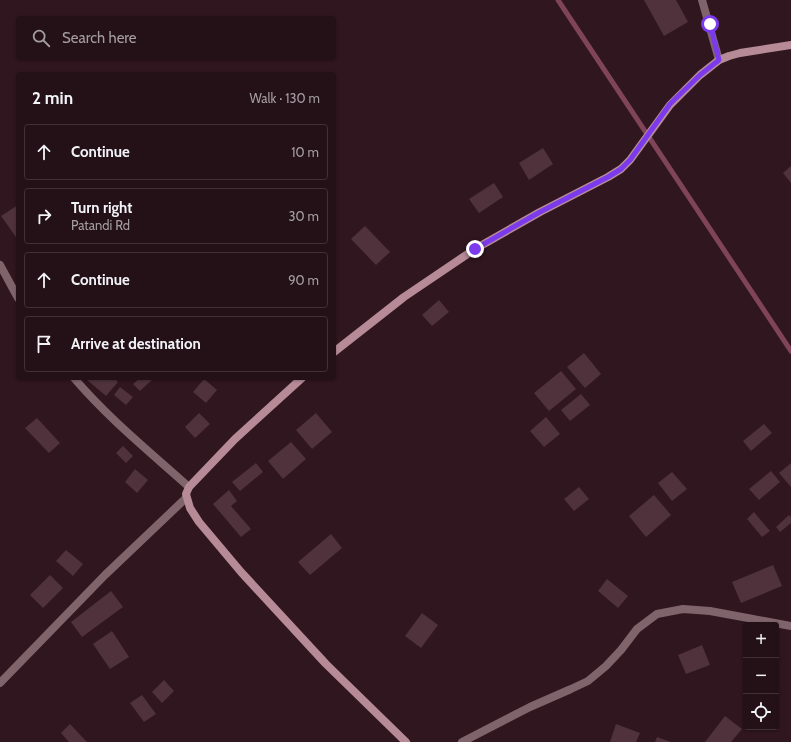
<!DOCTYPE html>
<meta charset="utf-8">
<style>
body{margin:0;font-family:Cabin,sans-serif;background:#2c1920;color:#f1f3f6}
.controls{position:absolute;right:12px;bottom:12px;display:grid;overflow:hidden;border-radius:4px;box-shadow:0 1px 3px #0004}
.controls button{width:36px;height:36px;display:grid;place-items:center;padding:0;border:0;border-bottom:1px solid #413036;background:#241017;color:#f1f3f6;font:20px sans-serif}
.stop{position:absolute;width:12px;height:12px;margin:-9px;border:3px solid #7c3aed;border-radius:50%;background:#fff}
.stop.end{background:#7c3aed;border-color:#fff;box-shadow:0 1px 4px #0008}
.list{margin:0;padding:0;list-style:none}
h2{display:flex;justify-content:space-between;align-items:center;height:52px;margin:0;padding:0 16px;font-size:17px}
h2 small{font-size:13px;font-weight:400;color:#a39da1}
.list li{display:grid;grid-template-columns:26px 1fr auto;gap:12px;align-items:center;box-sizing:border-box;height:56px;margin:0 8px 8px;padding:0 8px;border:1px solid #413036;border-radius:4px}
.list b{display:block;font-size:15px;white-space:nowrap}
.list p{margin:0;font-size:13px;white-space:nowrap;color:#a39da1}
.list em{font-size:13px;font-style:normal;color:#a39da1}
.icon{flex:none;width:22px;height:22px;fill:none;stroke:currentColor;stroke-width:2;stroke-linecap:round;stroke-linejoin:round}
.map{position:relative;flex:none;width:791px;height:742px;overflow:hidden}
.search{position:absolute;background:#241017;box-shadow:0 1px 3px #0004;left:16px;top:16px;width:320px;height:44px;display:flex;align-items:center;gap:10px;box-sizing:border-box;padding:0 14px;border-radius:4px;color:#a39da1;font-size:15px}
.panel{position:absolute;background:#241017;box-shadow:0 1px 3px #0004;left:16px;top:72px;width:320px;height:308px;border-radius:4px}
.map>svg:first-child{display:block}
</style>
<div class="map">
<svg width="791" height="742" viewBox="0 0 791 742">
<rect width="100%" height="100%" fill="#30161f"/>
<g fill="none" stroke-linecap="round" stroke-linejoin="round">
<polyline stroke="#7f4458" stroke-width="5" points="558,0 791,351"/>
</g>
<g fill="#4f323b">
<polygon points="644,0 676,0 688,22 664,36"/>
<polygon points="543,148 553,164 529,180 519,163"/>
<polygon points="791,166 791,183 783,173"/>
<polygon points="494,183 503,197 479,213 469,199"/>
<polygon points="18,205 18,240 1,216"/>
<polygon points="365,226 390,252 376,265 351,239"/>
<polygon points="439,300 449,312 432,326 422,315"/>
<polygon points="584,353 601,374 585,388 567,367"/>
<polygon points="561,371 576,389 549,411 534,393"/>
<polygon points="87,378 114,378 118,382 106,396 86,379"/>
<polygon points="140,378 153,379 140,391 133,384"/>
<polygon points="204,379 217,390 206,403 193,392"/>
<polygon points="120,387 133,397 126,405 114,395"/>
<polygon points="581,394 590,405 570,421 561,410"/>
<polygon points="199,413 210,424 195,438 185,427"/>
<polygon points="316,413 332,432 312,449 296,430"/>
<polygon points="546,417 560,434 544,447 530,431"/>
<polygon points="37,418 60,443 49,453 25,428"/>
<polygon points="764,424 772,433 751,451 743,441"/>
<polygon points="291,442 306,459 283,479 268,461"/>
<polygon points="123,446 133,456 126,463 116,453"/>
<polygon points="256,463 263,472 240,491 232,482"/>
<polygon points="791,463 791,487 779,473"/>
<polygon points="135,469 148,480 137,493 125,482"/>
<polygon points="771,471 780,482 759,500 749,489"/>
<polygon points="672,472 687,489 672,501 658,483"/>
<polygon points="579,487 589,499 574,511 564,499"/>
<polygon points="229,490 237,501 231,506 251,529 241,537 213,504"/>
<polygon points="654,495 671,515 646,537 629,516"/>
<polygon points="754,512 770,531 762,537 747,519"/>
<polygon points="789,515 791,517 791,523 780,532 776,527"/>
<polygon points="331,534 342,548 310,575 298,562"/>
<polygon points="66,550 83,564 73,576 56,561"/>
<polygon points="773,565 782,586 741,603 732,582"/>
<polygon points="50,575 63,588 43,608 30,595"/>
<polygon points="607,579 628,596 618,608 598,591"/>
<polygon points="111,591 123,607 82,637 71,622"/>
<polygon points="422,613 438,625 421,648 405,636"/>
<polygon points="112,631 129,657 110,669 93,644"/>
<polygon points="702,645 710,665 686,674 678,655"/>
<polygon points="164,680 174,691 162,703 152,692"/>
<polygon points="142,695 156,714 144,722 130,703"/>
<polygon points="725,716 742,729 731,742 705,742"/>
<polygon points="70,724 87,742 69,742 61,733"/>
<polygon points="616,724 640,733 636,742 610,742"/>
<polygon points="657,737 671,742 655,742"/>
</g>
<g fill="none" stroke-linecap="round" stroke-linejoin="round">
<g stroke="#80646c" stroke-width="8">
<polyline points="702,0 719,60"/>
<polyline points="0,265 18,298"/>
<path d="M 74,378 C 108,418 150,452 189,487"/>
<polyline points="0,683 105,575 186,498"/>
<polyline points="462,742 530,707 571,689 588,681 606,666 621,650 637,629 657,614 683,609 710,611 791,626"/>
</g>
<g stroke="#b78a98" stroke-width="8">
<polyline points="334,352 404,297 475,249 540,212 608,177 621,169 630,160 670,105 700,75 719,60 729,56 740,53 791,45"/>
<polyline points="302,378 235,439 189,487 186,494 190,508 199,522 241,572 326,664 406,742"/>
</g>
</g>
<g fill="none" stroke-linecap="round" stroke-linejoin="round">
<polyline stroke="#7c3aed" stroke-width="5" points="475,249 540,212 608,177 621,169 630,160 670,104 700,75 719,60 710,24"/>
</g>
</svg>
<div class="controls">
<button>+</button>
<button>−</button>
<button><svg class="icon" aria-label="locate" viewBox="0 0 24 24"><circle cx="12" cy="12" r="6"/><path d="M12 2v4M12 18v4M2 12h4M18 12h4"/></svg></button>
</div>
<div class="stop" style="left:710px;top:24px"></div>
<div class="stop end" style="left:475px;top:249px"></div>
<div class="search"><svg class="icon" aria-label="search" viewBox="0 0 24 24"><circle cx="10" cy="10" r="6"/><path d="M15 15l6 6"/></svg>Search here</div>
<section class="panel">
<h2>2 min<small>Walk · 130 m</small></h2>
<ul class="list">
<li><svg class="icon" aria-label="ahead" viewBox="0 0 24 24"><path d="M12 20V5M6 11l6-6 6 6"/></svg><div><b>Continue</b></div><em>10 m</em></li>
<li><svg class="icon" aria-label="right" viewBox="0 0 24 24"><path d="M7 20v-9h11M14 6l5 5-5 5"/></svg><div><b>Turn right</b><p>Patandi Rd</p></div><em>30 m</em></li>
<li><svg class="icon" aria-label="ahead" viewBox="0 0 24 24"><path d="M12 20V5M6 11l6-6 6 6"/></svg><div><b>Continue</b></div><em>90 m</em></li>
<li><svg class="icon" aria-label="arrive" viewBox="0 0 24 24"><path d="M6 21V4h12l-3 4 3 4H6"/></svg><div><b>Arrive at destination</b></div></li>
</ul>
</section>
</div>
